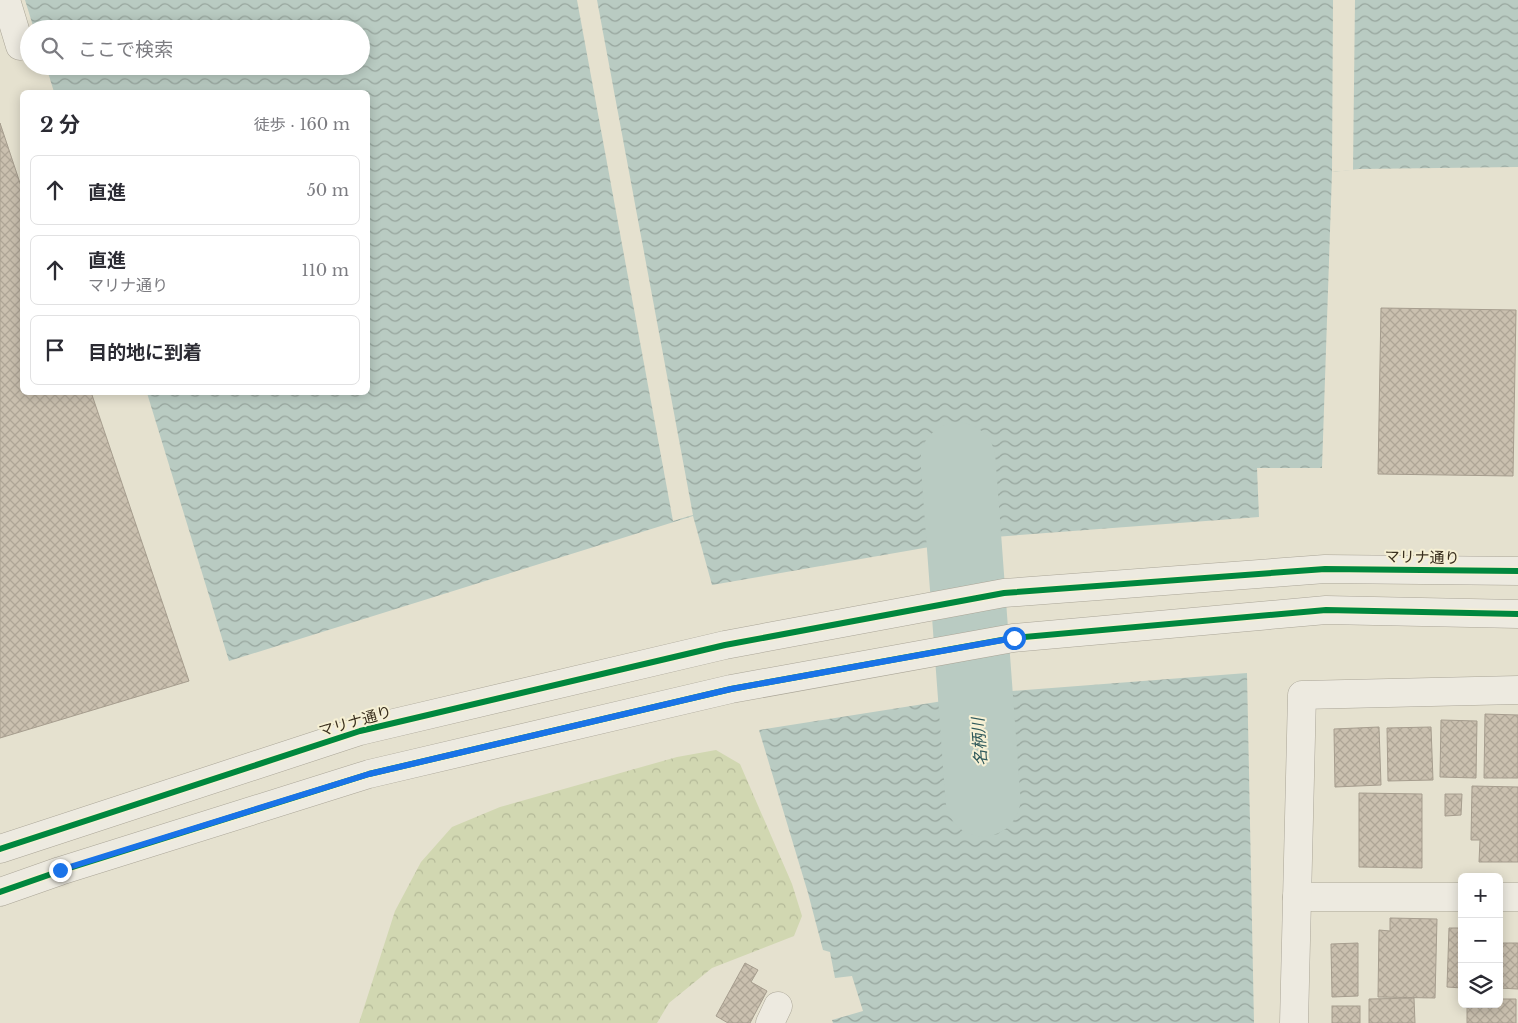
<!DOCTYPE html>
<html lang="ja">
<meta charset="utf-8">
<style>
body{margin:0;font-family:"Libre Baskerville","Noto Sans JP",serif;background:#f7f7f7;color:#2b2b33}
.controls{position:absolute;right:15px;bottom:15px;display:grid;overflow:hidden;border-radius:8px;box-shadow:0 2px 12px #0003}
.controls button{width:45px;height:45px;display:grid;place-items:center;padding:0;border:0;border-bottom:1px solid #e1e1e2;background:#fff;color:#2b2b33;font:25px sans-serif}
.stop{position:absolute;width:15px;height:15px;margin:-11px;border:4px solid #1a73e8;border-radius:50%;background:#fff}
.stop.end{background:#1a73e8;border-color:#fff;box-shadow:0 1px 5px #0008}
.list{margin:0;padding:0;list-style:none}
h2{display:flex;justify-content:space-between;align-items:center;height:65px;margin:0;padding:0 20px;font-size:21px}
h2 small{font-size:16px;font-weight:400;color:#7c7c81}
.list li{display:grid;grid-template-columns:32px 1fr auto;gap:15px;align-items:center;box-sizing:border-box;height:70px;margin:0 10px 10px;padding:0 10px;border:1px solid #e1e1e2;border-radius:8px}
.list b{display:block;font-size:19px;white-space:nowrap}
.list p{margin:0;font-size:16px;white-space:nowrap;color:#7c7c81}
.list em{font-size:16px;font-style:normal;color:#7c7c81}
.icon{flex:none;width:28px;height:28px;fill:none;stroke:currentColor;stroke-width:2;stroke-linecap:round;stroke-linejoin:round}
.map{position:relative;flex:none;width:1518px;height:1023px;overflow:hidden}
.search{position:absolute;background:#fff;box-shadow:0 2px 12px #0003;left:20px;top:20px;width:350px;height:55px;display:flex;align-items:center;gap:12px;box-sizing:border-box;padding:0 18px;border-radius:28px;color:#7c7c81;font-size:19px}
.panel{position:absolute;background:#fff;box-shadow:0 2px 12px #0003;left:20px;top:90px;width:350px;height:305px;border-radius:8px}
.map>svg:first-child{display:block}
</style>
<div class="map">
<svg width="1518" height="1023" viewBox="0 0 1518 1023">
<defs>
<pattern id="forest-crowns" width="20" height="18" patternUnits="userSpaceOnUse" patternTransform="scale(1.25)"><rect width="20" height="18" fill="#d1d7b1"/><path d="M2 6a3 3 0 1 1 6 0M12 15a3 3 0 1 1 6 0" fill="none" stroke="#b4b998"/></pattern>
<pattern id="water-waves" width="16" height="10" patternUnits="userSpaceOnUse" patternTransform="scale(1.25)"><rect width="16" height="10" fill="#b9cbc2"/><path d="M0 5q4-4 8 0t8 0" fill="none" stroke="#97a59d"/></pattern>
<pattern id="building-cross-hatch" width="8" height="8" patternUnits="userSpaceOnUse" patternTransform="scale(1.25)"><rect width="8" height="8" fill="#cac0af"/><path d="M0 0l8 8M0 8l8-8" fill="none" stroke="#aea596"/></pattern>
</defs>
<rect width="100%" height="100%" fill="#e5e1cf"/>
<polygon fill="url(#forest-crowns)" points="716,750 740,764 792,884 802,916 794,936 712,968 669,1003 657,1023 359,1023 395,911 421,862 452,827 500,807 677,757"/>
<g fill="url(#water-waves)">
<polygon points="25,0 1518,0 1518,167 1359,169 1332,172 1322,468 1257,468 1259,517 981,538 712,585 693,516 229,661 147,393 368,392 368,92 54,92 46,66 361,66 361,29 34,29"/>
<polygon points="1247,673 1254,1023 833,1023 832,1020 863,1011 852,976 835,978 830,952 823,950 808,893 759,730 1000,692"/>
</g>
<g fill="#e5e1cf">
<polygon points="577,0 597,0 693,515 673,521"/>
<polygon points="1333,0 1355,0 1353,170 1332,172"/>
</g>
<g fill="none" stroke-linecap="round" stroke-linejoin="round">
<polyline stroke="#b9cbc2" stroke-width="75" points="958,460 983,799"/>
</g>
<g fill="url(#building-cross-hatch)" stroke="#a69d8e">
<polygon points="0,123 22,189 22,392 91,392 189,681 0,738"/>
<polygon points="1381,308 1516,310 1513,476 1378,474"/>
<polygon points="1485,714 1518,715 1518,778 1484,778"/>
<polygon points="1441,720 1477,721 1476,778 1440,777"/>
<polygon points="1379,727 1381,785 1335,787 1334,729"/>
<polygon points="1431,727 1433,780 1388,781 1387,728"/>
<polygon points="1472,786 1518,787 1518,862 1479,862 1480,840 1471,840"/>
<polygon points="1359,793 1422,794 1422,868 1359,867"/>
<polygon points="1445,794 1462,794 1461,815 1445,816"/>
<polygon points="1390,918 1437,919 1435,998 1378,997 1379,930 1390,931"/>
<polygon points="1449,928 1462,928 1462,988 1447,987"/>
<polygon points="1358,943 1358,996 1332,997 1331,944"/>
<polygon points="1499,943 1518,943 1518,989 1499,988"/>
<polygon points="745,963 758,970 751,982 767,991 750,1023 728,1023 716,1016"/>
<polygon points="1414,998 1415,1023 1369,1023 1369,999"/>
<polygon points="1499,999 1516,999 1516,1023 1467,1023 1467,1004 1499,1004"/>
<rect x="1332" y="1006" width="28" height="17"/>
</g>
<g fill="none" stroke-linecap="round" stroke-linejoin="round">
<g stroke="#aaa597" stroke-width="29">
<g id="minor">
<polyline points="6,0 20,46"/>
<polyline points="0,849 360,731 725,645 1004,593 1325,569 1518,571"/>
<polyline points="0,892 60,871 369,774 731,689 1013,638 1326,610 1518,614"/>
<polyline points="1297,897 1462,897"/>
<polyline points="1499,897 1518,897"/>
<polyline points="770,1023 778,1006"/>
<polyline points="1294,1023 1302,695 1518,690"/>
</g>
</g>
<use href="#minor" stroke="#edeae0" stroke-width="28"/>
<g stroke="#f6f0d4" stroke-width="9">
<g id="cycleway">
<polyline points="0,849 360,731 725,645 1004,593 1325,569 1518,571"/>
<polyline points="0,892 60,871 369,774 731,689 1013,638 1326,610 1518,614"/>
</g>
</g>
<use href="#cycleway" stroke="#00873e" stroke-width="6"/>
</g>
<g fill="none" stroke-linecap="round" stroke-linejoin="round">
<polyline stroke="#1a73e8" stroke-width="6" points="60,870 369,774 731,689 1014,638"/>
</g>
<g text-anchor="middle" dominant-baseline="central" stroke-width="4" stroke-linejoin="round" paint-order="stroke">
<g font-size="15" fill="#3a2f1e" stroke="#f6f0d4">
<text transform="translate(1422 557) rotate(1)">マリナ通り</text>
<text transform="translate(355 721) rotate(-16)">マリナ通り</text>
</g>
<g font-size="16" font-style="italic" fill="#2e585a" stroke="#f6f0d4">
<text transform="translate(979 742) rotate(-94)">名柄川</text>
</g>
</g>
</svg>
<div class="controls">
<button>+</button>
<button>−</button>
<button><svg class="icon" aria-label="layers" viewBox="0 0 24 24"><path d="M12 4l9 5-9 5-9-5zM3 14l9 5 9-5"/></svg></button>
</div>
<div class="stop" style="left:1014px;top:638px"></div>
<div class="stop end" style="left:60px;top:870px"></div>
<div class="search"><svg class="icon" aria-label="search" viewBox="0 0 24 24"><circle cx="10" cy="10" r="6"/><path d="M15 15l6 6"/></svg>ここで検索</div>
<section class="panel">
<h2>2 分<small>徒歩 · 160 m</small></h2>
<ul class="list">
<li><svg class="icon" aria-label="ahead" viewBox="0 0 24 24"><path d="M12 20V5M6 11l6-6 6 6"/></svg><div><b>直進</b></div><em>50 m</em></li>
<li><svg class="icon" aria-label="ahead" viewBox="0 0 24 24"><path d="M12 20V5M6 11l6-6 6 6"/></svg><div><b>直進</b><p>マリナ通り</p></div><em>110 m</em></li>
<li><svg class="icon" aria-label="arrive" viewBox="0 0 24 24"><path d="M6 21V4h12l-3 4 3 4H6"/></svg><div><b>目的地に到着</b></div></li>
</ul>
</section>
</div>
